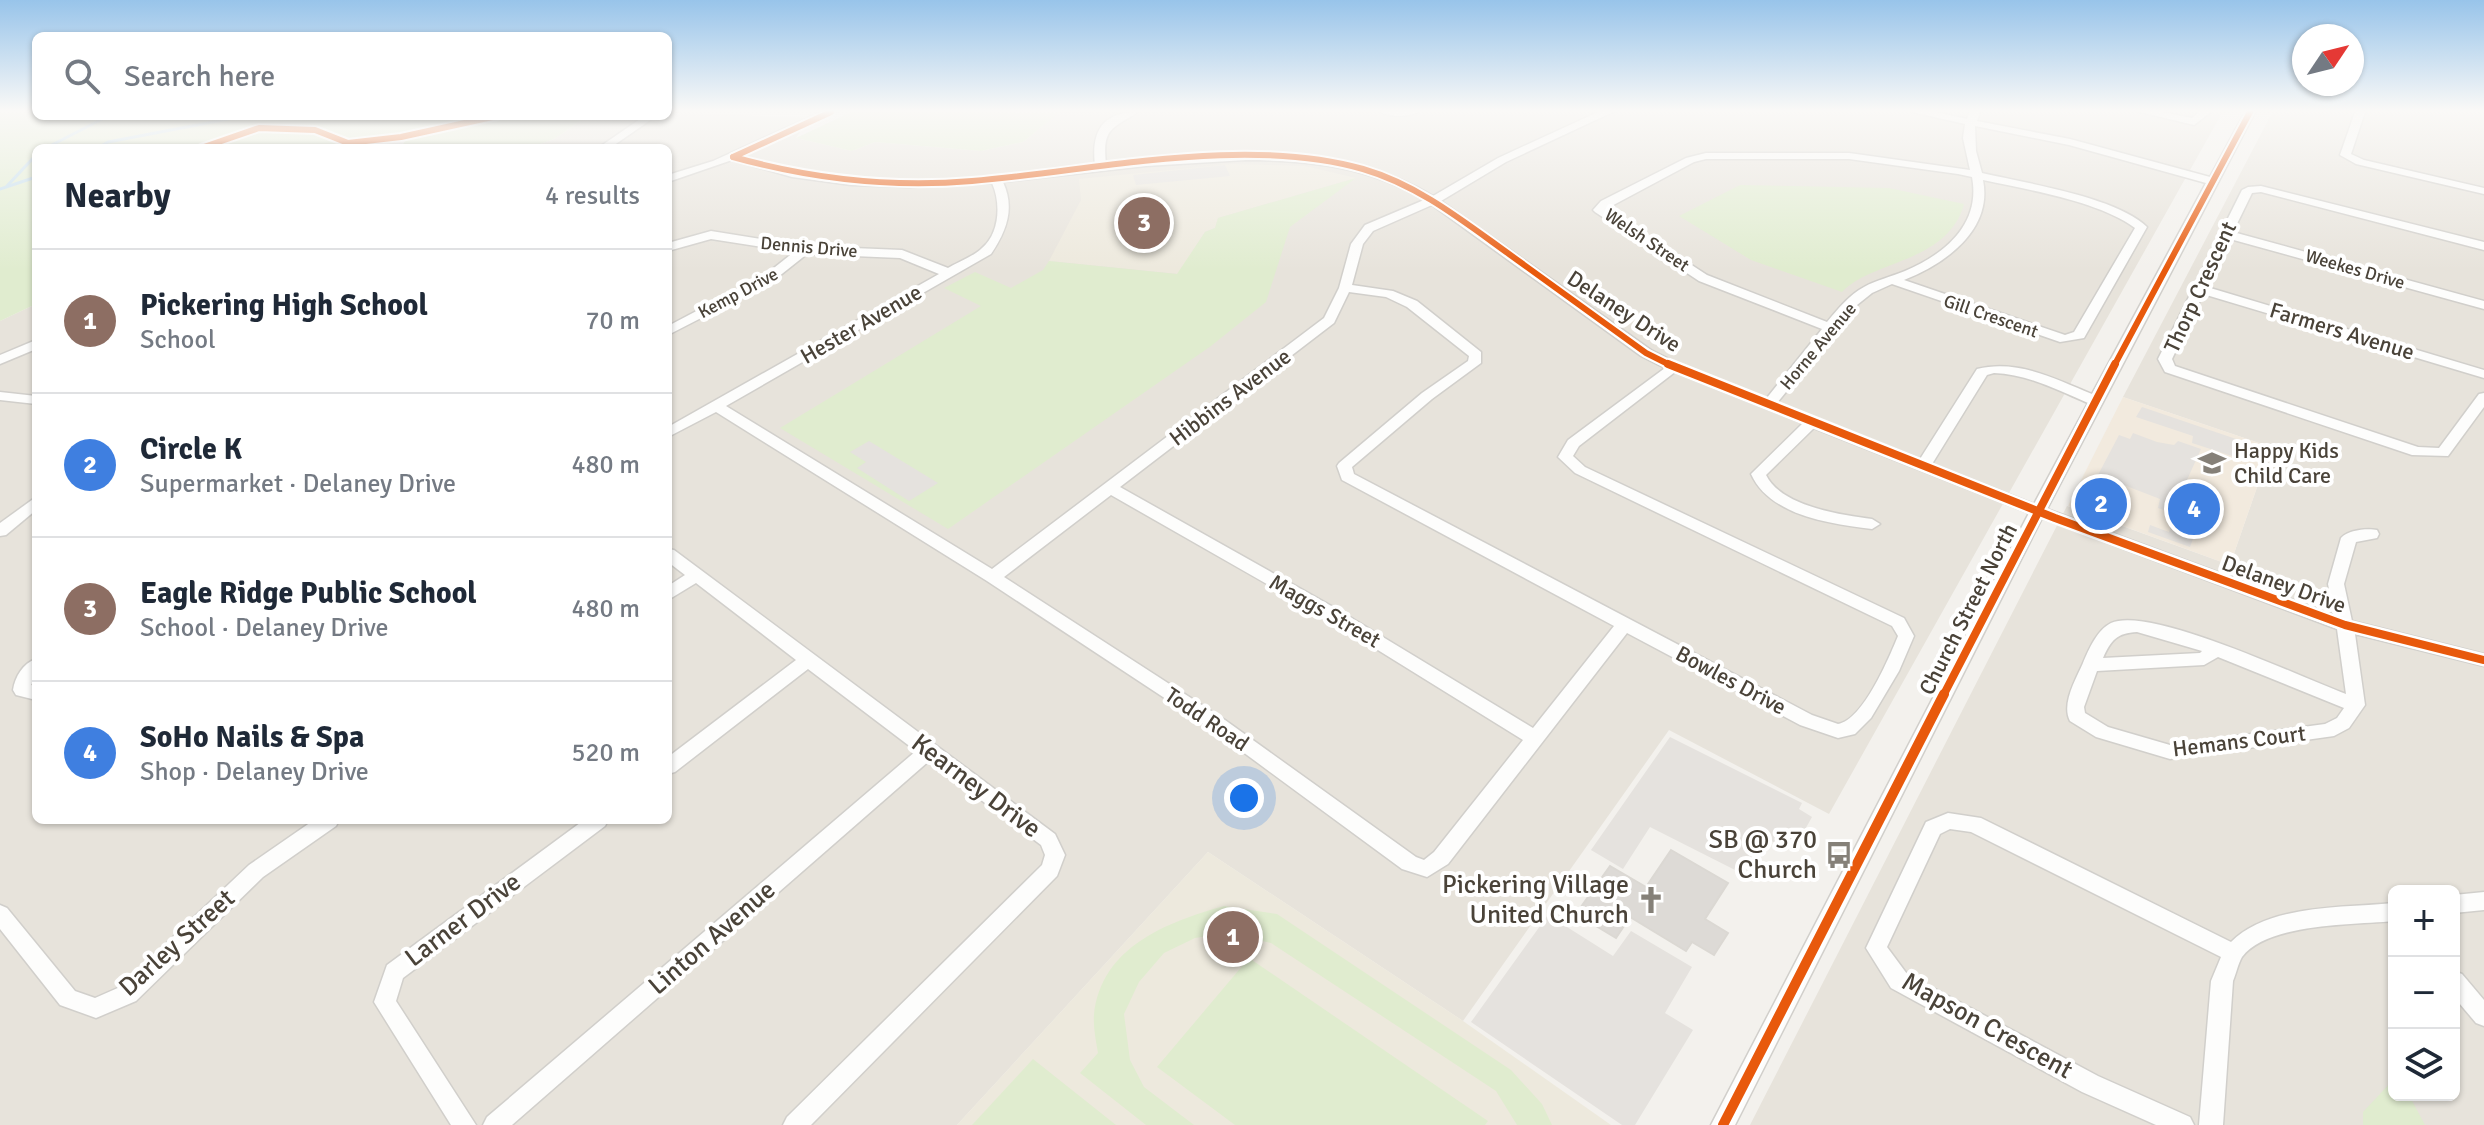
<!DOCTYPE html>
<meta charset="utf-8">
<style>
body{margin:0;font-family:Signika,sans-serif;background:#f2f2f3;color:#1f2937}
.controls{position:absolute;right:24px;bottom:24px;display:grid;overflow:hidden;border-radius:12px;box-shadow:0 2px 6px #0004}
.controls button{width:72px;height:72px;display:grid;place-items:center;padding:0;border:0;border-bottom:2px solid #e0e1e3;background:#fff;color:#1f2937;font:40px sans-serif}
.compass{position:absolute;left:2292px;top:24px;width:72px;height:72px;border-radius:50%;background:#fff;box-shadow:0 2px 6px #0004;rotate:55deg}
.you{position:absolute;left:1244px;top:798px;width:28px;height:28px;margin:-20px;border:6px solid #fff;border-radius:50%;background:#1a73e8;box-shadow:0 0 0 12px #1a73e833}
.badge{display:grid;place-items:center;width:52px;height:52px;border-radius:50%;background:#0b8043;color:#fff;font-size:26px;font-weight:700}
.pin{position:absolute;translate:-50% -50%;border:4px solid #fff;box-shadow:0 2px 8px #0006}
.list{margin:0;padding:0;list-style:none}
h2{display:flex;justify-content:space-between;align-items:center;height:104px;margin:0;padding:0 32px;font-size:34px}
h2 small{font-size:26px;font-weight:400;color:#747a83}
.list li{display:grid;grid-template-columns:52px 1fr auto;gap:24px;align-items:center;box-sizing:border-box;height:144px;padding:0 32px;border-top:2px solid #e0e1e3}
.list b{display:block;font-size:30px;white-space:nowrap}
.list p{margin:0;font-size:26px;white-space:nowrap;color:#747a83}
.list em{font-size:26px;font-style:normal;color:#747a83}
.icon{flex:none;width:44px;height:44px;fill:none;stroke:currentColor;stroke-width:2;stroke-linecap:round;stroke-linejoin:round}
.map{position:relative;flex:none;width:2484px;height:1125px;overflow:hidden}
.search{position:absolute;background:#fff;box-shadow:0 2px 6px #0004;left:32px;top:32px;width:640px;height:88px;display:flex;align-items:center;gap:20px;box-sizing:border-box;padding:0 28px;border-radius:12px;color:#747a83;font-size:30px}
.panel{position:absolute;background:#fff;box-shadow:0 2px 6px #0004;left:32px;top:144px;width:640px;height:680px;border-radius:12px}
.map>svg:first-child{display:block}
</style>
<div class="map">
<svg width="2484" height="1125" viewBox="0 0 2484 1125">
<rect width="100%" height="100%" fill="#f3f1ed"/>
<g fill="#e7e3db" fill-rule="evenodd">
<polygon points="668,112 809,118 796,138 852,151 875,142 981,151 1023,142 1059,112 2222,113 1829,814 1669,730 1463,1021 1208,852 957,1125 0,1125 0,321 36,304 36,820 668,820 668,148 529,148 554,139 588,116 668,116"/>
<path d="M 2272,113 L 2484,113 L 2484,1125 L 1750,1125 L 2067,506 L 2230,565 L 2271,447 L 2123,397 ZM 2394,891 L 2454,891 L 2454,1095 L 2394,1095 Z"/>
</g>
<polygon fill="#f2eade" points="2123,397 2271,447 2230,565 2068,506"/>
<g fill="#ede9dd">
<polygon points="1231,164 1305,166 1356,178 1218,218 1215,228 1205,232 1178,274 1049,261 1081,200 1079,179"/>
<polygon points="1208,852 1463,1021 1611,1125 957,1125"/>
</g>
<g fill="#e0eccf">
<path d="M 0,113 L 36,113 L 36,116 L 588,116 L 554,139 L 529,148 L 401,148 L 411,130 C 395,134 388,144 373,148 L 36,148 L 36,304 L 0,321 Z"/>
<polygon points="849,113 849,112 1059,113 1023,142 981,151 875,142 852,151 796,138"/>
<polygon points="1356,178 1290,227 1266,302 1211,346 948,529 780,428 981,306 944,288 975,272 1011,288 1043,270 1049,261 1177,274 1205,232 1215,228 1218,218"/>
<path d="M 1740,185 L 1889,188 L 1964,204 C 1948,263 1872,260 1842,292 L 1751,260 L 1679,216 Z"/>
<path d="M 1224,906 L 1277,914 L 1511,1070 L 1542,1104 L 1552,1125 L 1517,1125 L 1496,1091 L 1271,943 L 1228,933 L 1195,938 L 1164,953 L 1139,982 L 1124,1014 L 1130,1060 L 1144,1087 L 1194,1125 L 1146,1125 L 1080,1073 L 1098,1053 C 1096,1041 1093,1027 1094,1015 C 1101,947 1167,922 1224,906 Z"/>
<polygon points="1249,958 1488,1121 1485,1125 1235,1125 1157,1067"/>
<polygon points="1033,1059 1116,1125 972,1125"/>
<polygon points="2394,1079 2394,1095 2409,1095 2425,1125 2363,1125 2363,1112"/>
</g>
<g fill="#e5e2de">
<polygon points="1225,165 1230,176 1136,185 1133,175"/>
<polygon points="2142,407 2239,440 2237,445 2243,448 2241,454 2234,452 2232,456 2192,443 2193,436 2136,417"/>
<polygon points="2133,433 2157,442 2174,445 2178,441 2201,449 2172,513 2158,508 2160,499 2098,475 2119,435 2130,439"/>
<polygon points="869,441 938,483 909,501 857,468 866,462 850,452"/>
<polygon points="2174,517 2198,525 2190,547 2148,532 2150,525 2169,532"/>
<polygon points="1670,737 1802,803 1799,809 1812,817 1793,851 1761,836 1739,872 1650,827 1623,869 1591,850"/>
<polygon points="1548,915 1613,956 1631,931 1692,967 1665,1013 1693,1030 1635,1125 1622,1125 1471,1022"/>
</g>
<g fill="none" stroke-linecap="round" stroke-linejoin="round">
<g stroke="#c0dcee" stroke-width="3">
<polyline points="46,148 108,116"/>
<polyline points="98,148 108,142 244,116"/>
<polyline points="7,186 36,155"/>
<polyline points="0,189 36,177"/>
</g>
</g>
<g fill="#dddad6" stroke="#dbd8d3" stroke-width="2">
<polygon points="2103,490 2126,517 2099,518 2077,491"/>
<polygon points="1671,850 1728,883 1705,919 1728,933 1714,955 1692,942 1686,951 1630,917 1616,938 1576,914 1610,866 1646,887"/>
</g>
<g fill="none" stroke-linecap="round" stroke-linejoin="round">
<g stroke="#d1cfcb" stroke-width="3">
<g id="minor">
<path d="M 821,112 L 836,112 L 742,156 C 778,166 813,175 850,178 C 931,187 1014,174 1095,165 C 1091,132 1102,112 1138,112 C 1112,129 1102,128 1106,164 C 1215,152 1335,137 1433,196 L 1498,158 L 1598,112 L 1613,112 L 1506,162 L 1441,201 L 1651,350 L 1679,364 L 1766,399 L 1822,329 L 1699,281 L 1595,212 L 1593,210 L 1601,201 L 1686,158 L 1706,153 L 1849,153 L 1970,170 L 1963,138 L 1965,124 L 1912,112 L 1935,112 L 1967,119 L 1970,112 L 1980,112 L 1977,121 L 2070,139 L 2210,177 L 2245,112 L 2255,112 L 2047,509 L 2334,615 L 2328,584 L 2341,538 C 2348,530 2367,528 2377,530 L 2379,534 L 2377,538 L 2356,542 L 2344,584 L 2352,621 L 2484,654 L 2484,666 L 2355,634 L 2365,705 L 2349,728 L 2334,736 L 2170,759 L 2096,737 L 2070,721 C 2061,704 2076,679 2083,663 C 2089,649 2097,630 2111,623 C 2150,605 2302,678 2346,694 L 2337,629 L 2042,518 L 1735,1125 L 1711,1125 L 2029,513 L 1814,428 L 1766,475 C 1781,506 1841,515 1872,519 L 1880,524 L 1872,529 C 1831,524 1770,516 1751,474 L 1803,423 L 1675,372 L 1579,446 L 1573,456 L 1585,467 L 1904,618 L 1914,636 L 1899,671 L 1871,718 L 1855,734 L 1838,738 L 1800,725 L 1627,633 L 1448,864 L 1427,877 L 1402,869 L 1213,730 L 987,581 L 716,412 L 668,437 L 668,427 L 939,274 L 900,258 L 807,254 L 773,281 L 668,335 L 668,326 L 765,275 L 794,252 L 711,239 L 668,251 L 668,243 L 711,231 L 804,246 L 902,250 L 948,268 C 958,262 972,257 981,249 C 1000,234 1001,203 992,183 L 910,187 L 851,185 L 792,177 L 732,160 L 668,182 L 668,175 L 713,161 ZM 1975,126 L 2069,145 L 2206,183 L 2092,394 C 2055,379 2018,359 1977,369 L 1920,459 L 1777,403 L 1857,305 L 1872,293 L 1892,284 L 2060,342 L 2084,338 L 2147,227 C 2117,197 2025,183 1982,173 L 1976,151 ZM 1706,159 L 1849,159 L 1958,174 L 1972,177 C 1981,224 1945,254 1905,271 C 1891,277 1876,280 1864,287 C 1849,295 1838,309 1827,322 L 1707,275 L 1606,209 L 1694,162 ZM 1246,160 C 1309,160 1369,167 1424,200 L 1365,225 L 1351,244 L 1339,288 L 1324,318 L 992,569 L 726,406 L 991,254 C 1007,230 1015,208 1003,182 L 1146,166 ZM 1983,180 C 2029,190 2098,201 2135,228 L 2074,332 L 2065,335 L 1904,280 C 1945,264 1993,230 1983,180 ZM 1432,205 L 1641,356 L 1665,368 L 1568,440 L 1558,457 L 1575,473 L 1892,626 L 1898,636 C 1889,658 1863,720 1838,724 L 1812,715 L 1354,474 L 1352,467 L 1432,399 L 1481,363 L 1481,352 L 1417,301 L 1393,291 L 1352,285 L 1363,244 L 1373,231 ZM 1349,292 L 1386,297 L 1407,307 L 1469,356 L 1468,361 L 1422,393 L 1339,463 L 1337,466 L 1342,480 L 1614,626 L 1533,728 L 1335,608 L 1120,487 L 1334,323 ZM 1994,373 C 2027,374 2057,390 2088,403 L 2034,504 L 1932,464 L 1987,375 ZM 1111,495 L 1323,616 L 1523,740 L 1434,852 L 1424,860 L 1416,857 L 1225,720 L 1004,577 ZM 2137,632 L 2202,651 L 2200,653 L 2103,658 C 2111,640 2117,633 2137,632 ZM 2218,657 L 2344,708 L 2337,718 L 2325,724 L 2170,745 L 2108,727 L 2085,713 L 2084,707 L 2097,671 L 2204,665 Z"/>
<path d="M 1380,112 L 1418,112 C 1409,117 1389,117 1380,112 Z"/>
<polygon points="2140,112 2163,112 2192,118 2199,112 2211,112 2194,125"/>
<polygon points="2355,112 2365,112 2351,154 2364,160 2484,188 2484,194 2356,164 2340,155"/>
<polygon points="643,117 652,119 610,148 598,148"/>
<polygon points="2261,186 2484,242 2484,250 2261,192 2252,193 2233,232 2484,301 2484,309 2230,239 2207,287 2484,370 2484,378 2203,294 2172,359 2175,366 2418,447 2439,448 2479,394 2484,393 2484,407 2448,456 2412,455 2165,372 2158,359 2242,190 2248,187"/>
<polygon points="36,340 36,349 0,364 0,355"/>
<polygon points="0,392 36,396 36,404 0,400"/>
<polygon points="36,497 36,510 6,535 0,536 0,523"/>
<polygon points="668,549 674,550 1055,834 1065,855 1057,876 811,1125 783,1125 787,1117 1042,865 1045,855 1041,845 929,761 512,1125 483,1125 487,1117 916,751 808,669 675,772 668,774 668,757 796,660 696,583 668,600 668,586 685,575 668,562"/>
<path d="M 36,659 L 36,677 L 31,685 L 36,686 L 36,700 L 16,695 L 13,690 C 15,677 23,663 36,659 Z"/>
<path d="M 1948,813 L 1981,818 L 2231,942 C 2269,904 2343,908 2394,903 L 2394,921 C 2353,925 2268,923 2242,957 C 2238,964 2236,974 2233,981 L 2223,1125 L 2199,1125 L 2211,981 L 2221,957 L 1971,832 L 1950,829 L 1940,834 L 1887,947 L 1907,974 L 2098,1076 L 2190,1117 L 2194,1125 L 2156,1125 L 2082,1092 L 1891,988 L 1866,948 L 1926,822 Z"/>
<polygon points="314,820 339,820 336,826 263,877 136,1001 96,1018 60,1005 0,929 0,905 7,908 75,991 95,998 120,987 249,865"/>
<polygon points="584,820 608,820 605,826 403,978 396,1001 476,1125 451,1125 374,1002 387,965"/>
<polygon points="2484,892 2484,910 2454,913 2454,895"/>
<polygon points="2454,971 2462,974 2484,1000 2484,1026 2476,1023 2454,997"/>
</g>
</g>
<use href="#minor" fill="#fdfdfc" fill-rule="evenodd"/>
<g stroke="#fff" stroke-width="10">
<g id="cycleway-far2">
<polyline points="201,148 259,128 315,130 348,143 401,137 497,116"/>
<path d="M 733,157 C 812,179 890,188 972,181 C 1095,171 1243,135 1363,169 C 1418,185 1463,221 1509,254 C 1554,287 1600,320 1646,353 L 1672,366"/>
<polyline points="733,157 831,112"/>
<polyline points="2114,366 2250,112"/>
</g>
</g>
<g stroke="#fff" stroke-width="13">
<g id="cycleway-far1">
<polyline points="1668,364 2055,518 2345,625 2484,660"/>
<polyline points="1943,696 2115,364"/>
</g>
</g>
<g stroke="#fff" stroke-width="15">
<polyline id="cycleway" points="1723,1125 1944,694"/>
</g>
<use href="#cycleway-far2" stroke="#e8590c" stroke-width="6"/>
<use href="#cycleway-far1" stroke="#e8590c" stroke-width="8"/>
<use href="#cycleway" stroke="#e8590c" stroke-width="10"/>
</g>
<linearGradient id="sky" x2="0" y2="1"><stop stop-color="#98c4ea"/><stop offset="0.41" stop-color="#faf9f7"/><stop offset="1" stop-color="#faf9f7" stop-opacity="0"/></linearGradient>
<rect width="2484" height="270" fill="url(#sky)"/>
<defs>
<g id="school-bare" transform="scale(2.16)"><path d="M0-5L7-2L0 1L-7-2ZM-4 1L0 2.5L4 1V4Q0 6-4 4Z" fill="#858078" stroke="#fff" stroke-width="2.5" paint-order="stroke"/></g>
<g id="bus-bare" transform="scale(2.16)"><path d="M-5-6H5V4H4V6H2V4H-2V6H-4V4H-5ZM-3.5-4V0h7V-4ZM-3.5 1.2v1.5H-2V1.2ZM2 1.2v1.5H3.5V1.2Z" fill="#858078" stroke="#fff" stroke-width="2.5" paint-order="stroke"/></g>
<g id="church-bare" transform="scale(2.16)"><path d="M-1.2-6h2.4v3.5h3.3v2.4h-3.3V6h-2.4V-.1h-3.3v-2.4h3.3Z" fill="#858078" stroke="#fff" stroke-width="2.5" paint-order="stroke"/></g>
</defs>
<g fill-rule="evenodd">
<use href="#school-bare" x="2212" y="463"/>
<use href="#bus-bare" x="1839" y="855"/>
<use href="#church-bare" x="1651" y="900"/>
</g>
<g text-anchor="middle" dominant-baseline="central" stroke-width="8" stroke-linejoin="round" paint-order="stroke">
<g font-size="18" fill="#4a4339" stroke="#fff">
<text transform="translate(1647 240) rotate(34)">Welsh Street</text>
<text transform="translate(809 247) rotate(5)">Dennis Drive</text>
<text transform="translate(2355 269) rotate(16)">Weekes Drive</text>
<text transform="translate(738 293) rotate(-28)">Kemp Drive</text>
<text transform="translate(1991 316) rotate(19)">Gill Crescent</text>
<text transform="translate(1818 346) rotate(-50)">Horne Avenue</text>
</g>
<g font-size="22" fill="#4a4339" stroke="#fff">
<text transform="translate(2200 287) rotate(-65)">Thorp Crescent</text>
<text transform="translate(1624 311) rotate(33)">Delaney Drive</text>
<text transform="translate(861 324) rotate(-30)">Hester Avenue</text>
<text transform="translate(2342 331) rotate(17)">Farmers Avenue</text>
<text transform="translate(1230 397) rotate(-37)">Hibbins Avenue</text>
<text transform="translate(2284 584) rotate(20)">Delaney Drive</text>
<text transform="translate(1968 609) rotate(-63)">Church Street North</text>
<text transform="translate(1325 611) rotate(30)">Maggs Street</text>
<text transform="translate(1731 680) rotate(28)">Bowles Drive</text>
<text transform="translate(1207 719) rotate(34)">Todd Road</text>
<text transform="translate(2239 741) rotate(-7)">Hemans Court</text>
</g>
<g font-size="22" fill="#4a4339" stroke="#fff" text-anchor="start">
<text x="2234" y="450">Happy Kids<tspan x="2234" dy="25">Child Care</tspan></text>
</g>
<g font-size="26" fill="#4a4339" stroke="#fff">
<text transform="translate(976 786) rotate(37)">Kearney Drive</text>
<text transform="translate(463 920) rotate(-37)">Larner Drive</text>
<text transform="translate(712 938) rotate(-41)">Linton Avenue</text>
<text transform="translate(177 943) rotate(-42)">Darley Street</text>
<text transform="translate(1987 1026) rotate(29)">Mapson Crescent</text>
</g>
<g font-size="26" fill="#4a4339" stroke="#fff" text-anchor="end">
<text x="1817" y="840">SB @ 370<tspan x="1817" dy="30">Church</tspan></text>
<text x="1629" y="885">Pickering Village<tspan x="1629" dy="30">United Church</tspan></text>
</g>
</g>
</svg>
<div class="controls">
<button>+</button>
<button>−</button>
<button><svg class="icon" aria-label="layers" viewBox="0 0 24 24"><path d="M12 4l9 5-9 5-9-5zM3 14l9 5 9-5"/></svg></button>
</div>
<svg class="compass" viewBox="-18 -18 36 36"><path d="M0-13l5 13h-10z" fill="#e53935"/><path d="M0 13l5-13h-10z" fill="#747a83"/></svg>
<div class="you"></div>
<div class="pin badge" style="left:1233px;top:937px;background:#8d6e63">1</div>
<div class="pin badge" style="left:2101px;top:504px;background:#3f7fe0">2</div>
<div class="pin badge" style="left:1144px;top:223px;background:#8d6e63">3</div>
<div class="pin badge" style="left:2194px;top:509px;background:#3f7fe0">4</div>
<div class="search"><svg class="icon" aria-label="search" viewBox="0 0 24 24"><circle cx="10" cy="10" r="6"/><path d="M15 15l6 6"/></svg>Search here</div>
<section class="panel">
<h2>Nearby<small>4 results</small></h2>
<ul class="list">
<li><span class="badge" style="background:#8d6e63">1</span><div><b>Pickering High School</b><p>School</p></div><em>70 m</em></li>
<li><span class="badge" style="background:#3f7fe0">2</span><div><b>Circle K</b><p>Supermarket · Delaney Drive</p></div><em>480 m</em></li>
<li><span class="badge" style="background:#8d6e63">3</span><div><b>Eagle Ridge Public School</b><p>School · Delaney Drive</p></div><em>480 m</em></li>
<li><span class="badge" style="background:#3f7fe0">4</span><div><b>SoHo Nails &amp; Spa</b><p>Shop · Delaney Drive</p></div><em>520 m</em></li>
</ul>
</section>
</div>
